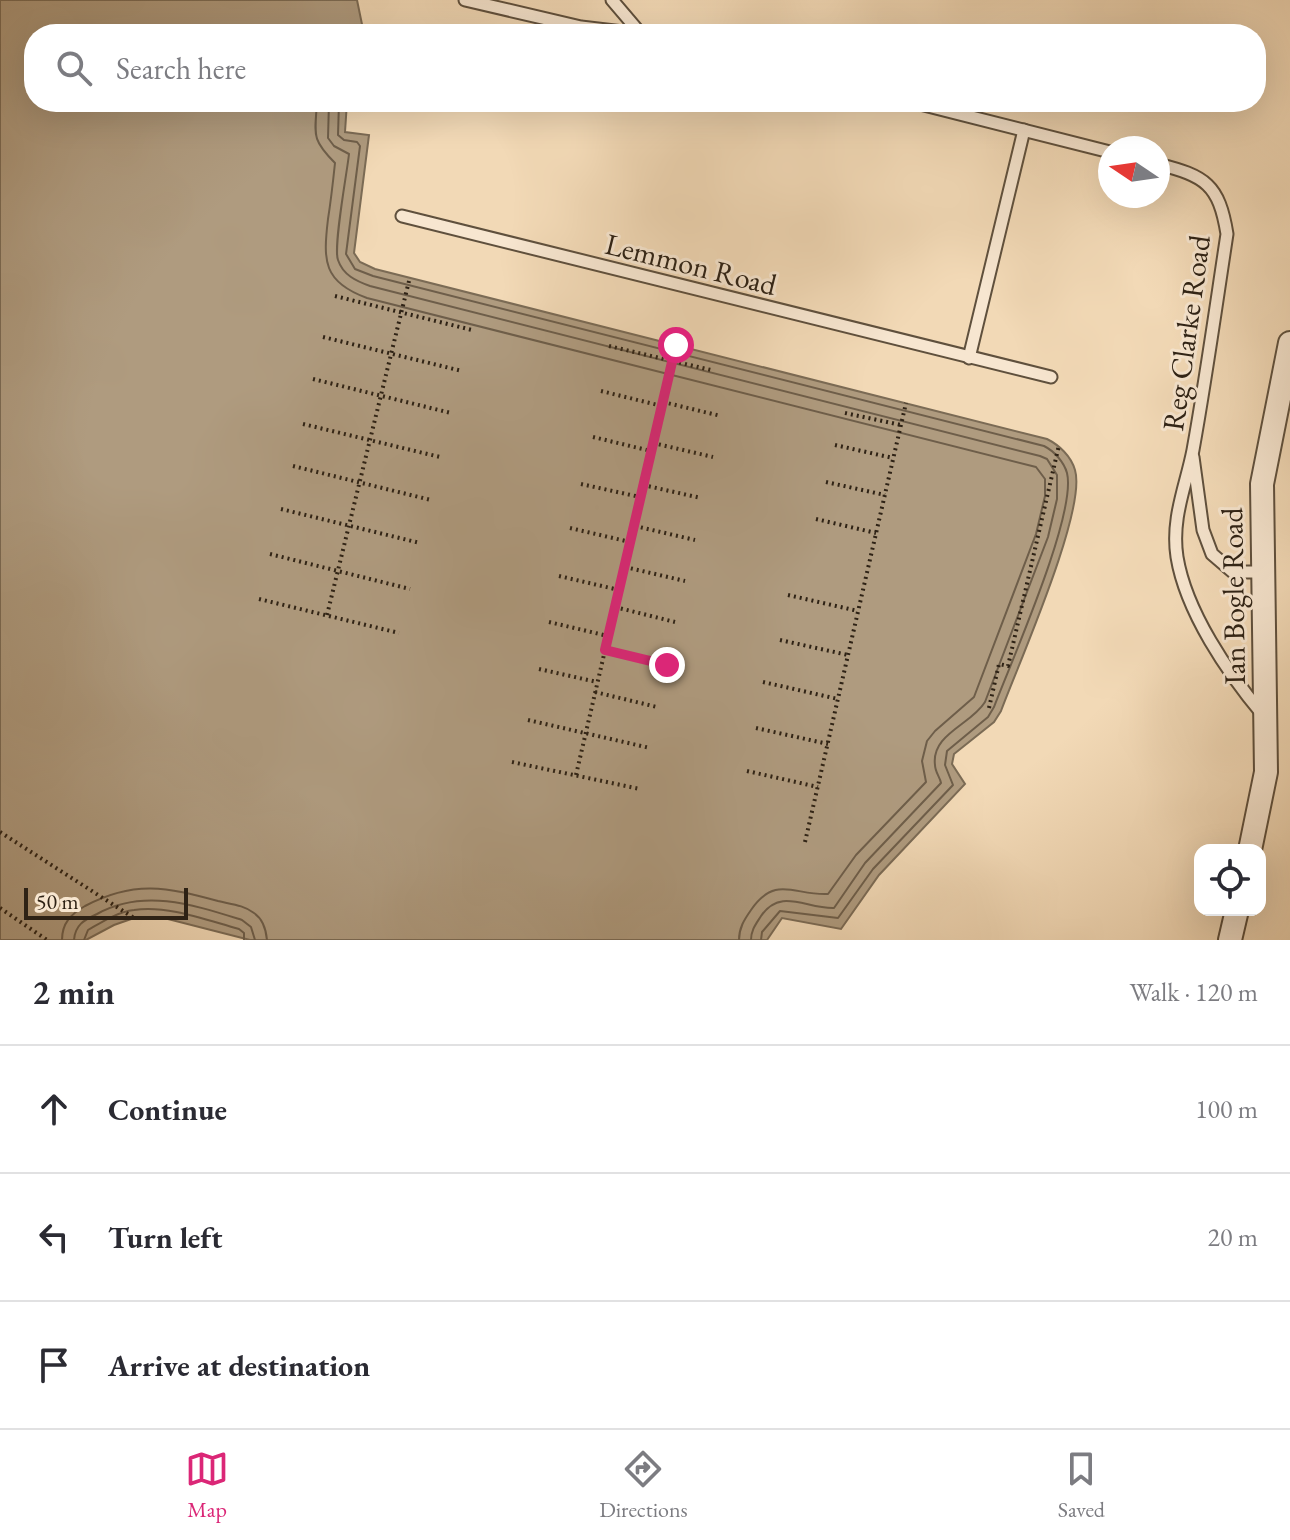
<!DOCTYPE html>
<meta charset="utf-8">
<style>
body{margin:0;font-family:"EB Garamond",serif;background:#f2f2f3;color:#2b2b33}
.controls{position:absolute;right:24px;bottom:24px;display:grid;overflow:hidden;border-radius:16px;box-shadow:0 8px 32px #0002}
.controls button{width:72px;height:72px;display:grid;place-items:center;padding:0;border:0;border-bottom:2px solid #e1e1e2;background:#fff;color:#2b2b33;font:40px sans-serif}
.compass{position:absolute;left:1098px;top:136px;width:72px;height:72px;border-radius:50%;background:#fff;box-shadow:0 8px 32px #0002;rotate:283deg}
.scale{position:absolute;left:24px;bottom:20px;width:164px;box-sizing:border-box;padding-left:8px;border:4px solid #2e2215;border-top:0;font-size:22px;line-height:28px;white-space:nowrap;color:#2e2215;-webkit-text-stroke:6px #f7e6d0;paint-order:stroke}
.stop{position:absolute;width:24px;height:24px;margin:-18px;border:6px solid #db2777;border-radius:50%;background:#fff}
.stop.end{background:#db2777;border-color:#fff;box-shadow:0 2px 8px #0008}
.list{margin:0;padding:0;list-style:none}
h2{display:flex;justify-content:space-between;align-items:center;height:104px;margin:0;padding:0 32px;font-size:34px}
h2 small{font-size:26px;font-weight:400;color:#7c7c81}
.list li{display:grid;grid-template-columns:52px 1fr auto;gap:24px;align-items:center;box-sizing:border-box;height:128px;padding:0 32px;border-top:2px solid #e1e1e2}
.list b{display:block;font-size:30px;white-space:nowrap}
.list em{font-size:26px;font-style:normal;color:#7c7c81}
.icon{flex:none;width:44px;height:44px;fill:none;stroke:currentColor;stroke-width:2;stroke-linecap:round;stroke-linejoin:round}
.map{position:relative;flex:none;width:1290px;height:940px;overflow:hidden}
.search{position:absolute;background:#fff;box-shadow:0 8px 32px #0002;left:24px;right:24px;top:24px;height:88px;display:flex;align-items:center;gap:20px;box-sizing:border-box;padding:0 28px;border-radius:32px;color:#7c7c81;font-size:30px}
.sheet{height:488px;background:#fff}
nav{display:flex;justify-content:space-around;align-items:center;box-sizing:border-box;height:112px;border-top:2px solid #e1e1e2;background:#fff;font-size:22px;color:#7c7c81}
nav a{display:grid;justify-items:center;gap:4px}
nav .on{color:#db2777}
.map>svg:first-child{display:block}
</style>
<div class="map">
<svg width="1290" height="940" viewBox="0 0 1290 940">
<rect width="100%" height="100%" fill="#f2d9b6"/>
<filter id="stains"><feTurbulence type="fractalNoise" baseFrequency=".0025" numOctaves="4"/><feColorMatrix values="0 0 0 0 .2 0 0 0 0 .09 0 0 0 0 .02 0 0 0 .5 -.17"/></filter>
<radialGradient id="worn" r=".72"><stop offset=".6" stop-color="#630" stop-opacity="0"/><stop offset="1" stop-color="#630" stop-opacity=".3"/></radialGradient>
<path fill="#af9b7f" stroke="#7b6b55" stroke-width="2" d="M 0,0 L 357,0 L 364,34 L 34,34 L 34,102 L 347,102 L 345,132 L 369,135 L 354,253 L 360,262 L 375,269 L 1047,439 C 1059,445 1071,456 1075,470 C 1087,510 1018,665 1001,711 L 994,722 L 954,754 L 952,764 L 965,784 L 879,875 L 841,929 L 782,918 L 767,940 L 250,940 L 164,918 L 134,918 L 114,925 L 86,940 L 0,940 Z"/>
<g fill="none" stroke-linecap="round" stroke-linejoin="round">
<g stroke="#6e5e4a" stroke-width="2">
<path d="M 317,102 C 315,135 311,139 335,163 C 333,182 331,200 328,219 C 323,261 323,282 367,298 L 1036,467 L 1045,479 L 1045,496 L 1036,534 L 974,697 L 935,731 L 927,741 L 922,761 L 926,782 L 856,855 L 828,894 C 795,896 776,874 751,910 C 744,920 739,928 739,940"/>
<path d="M 329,102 L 328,138 L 334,146 L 349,154 C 347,173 333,247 338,260 C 343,275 356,281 370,286 L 1040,456 L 1047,459 L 1057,475 L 1057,499 L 1048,537 L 985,702 C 971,725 931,734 935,765 C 935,772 940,777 941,783 L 865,863 L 834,908 C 806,909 781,887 761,916 C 756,924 751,930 751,940"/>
<path d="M 339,102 L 338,135 L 344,140 L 357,142 L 360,146 L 346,254 L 355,269 L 373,276 L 1044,446 C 1054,451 1064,462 1067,473 C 1077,514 1011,662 994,707 L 988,717 L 947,751 L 945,765 L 953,785 L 873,869 L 838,918 L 780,911 L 762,932 L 761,940"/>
<path d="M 62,940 C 62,923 71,914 85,906 C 134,880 167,887 218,901 C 230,904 244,905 254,913 C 263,919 266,929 267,940"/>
<path d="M 74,940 C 75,925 84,920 97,914 C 144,888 194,905 242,920 L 251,927 L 255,940"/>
<path d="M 84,940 L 88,930 C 102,922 117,912 134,910 C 168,905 206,920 239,929 L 244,933 L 244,940"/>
</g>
<g stroke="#5f503d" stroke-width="15">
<g id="service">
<polyline points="465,0 581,27 640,34"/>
<polyline points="612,0 641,34"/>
<polyline points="912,102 1110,152"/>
<path d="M 1158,164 C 1205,176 1219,184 1227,234 C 1216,306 1206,378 1193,450 C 1186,486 1171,518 1177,557 C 1186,612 1228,673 1263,715"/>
<polyline points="402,216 1051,377"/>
<polyline points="969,358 1024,130"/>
<polyline points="1193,457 1203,530 1212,554 1233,572 1261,572"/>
</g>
</g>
<g stroke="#5f503d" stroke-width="26">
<g id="minor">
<polyline points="1250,850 1266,772 1262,484 1290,343"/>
<polyline points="1230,940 1237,910"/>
</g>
</g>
<g stroke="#2e2215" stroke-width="4" stroke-dasharray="2 4" stroke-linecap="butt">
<polyline points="335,296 472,330"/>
<polyline points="323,337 462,371"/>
<polyline points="609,346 711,370"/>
<polyline points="313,379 451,413"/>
<polyline points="601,391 662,406"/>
<polyline points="663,402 721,416"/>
<polyline points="845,413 901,425"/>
<polyline points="303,424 440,457"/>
<polyline points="593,437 651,451"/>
<polyline points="653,443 713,457"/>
<polyline points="835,445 893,458"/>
<polyline points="293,466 431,500"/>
<polyline points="826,482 885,495"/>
<polyline points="581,484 640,497"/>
<polyline points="643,485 701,498"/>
<polyline points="281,509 420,543"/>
<polyline points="816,519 876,533"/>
<polyline points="635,526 695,540"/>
<polyline points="570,528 630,542"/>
<polyline points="270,554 410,589"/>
<polyline points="625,567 685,581"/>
<polyline points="559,576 619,590"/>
<polyline points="788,595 858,611"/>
<polyline points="259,599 399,633"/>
<polyline points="615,607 675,622"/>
<polyline points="327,615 410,277"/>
<polyline points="549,622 608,636"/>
<polyline points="780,640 848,655"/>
<polyline points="605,650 667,665"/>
<polyline points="539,669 597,682"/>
<polyline points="763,682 838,699"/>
<polyline points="595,692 657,707"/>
<polyline points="989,708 999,664 1008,666 1059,445"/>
<polyline points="528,720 650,748"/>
<polyline points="756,728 828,744"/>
<polyline points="512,762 640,789"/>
<polyline points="747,771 818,787"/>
<polyline points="576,775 676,345"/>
<polyline points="0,832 134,918"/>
<polyline points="805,842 906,403"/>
<polyline points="0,908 47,940"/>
</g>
<use href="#service" stroke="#f7e6d0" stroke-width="11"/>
<use href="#minor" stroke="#f7e6d0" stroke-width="22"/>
</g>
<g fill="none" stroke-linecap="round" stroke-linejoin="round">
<polyline stroke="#db2777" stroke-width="10" points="667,665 605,650 676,345"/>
</g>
<g text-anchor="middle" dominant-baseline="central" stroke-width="6" stroke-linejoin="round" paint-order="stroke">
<g font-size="30" fill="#2e2215" stroke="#f7e6d0">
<text transform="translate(691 264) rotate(14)">Lemmon Road</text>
<text transform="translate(1186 333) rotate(-82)">Reg Clarke Road</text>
<text transform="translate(1233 596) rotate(-91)">Ian Bogle Road</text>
</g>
</g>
<rect width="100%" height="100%" filter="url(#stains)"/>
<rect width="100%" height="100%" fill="url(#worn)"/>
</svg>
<div class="controls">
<button><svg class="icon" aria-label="locate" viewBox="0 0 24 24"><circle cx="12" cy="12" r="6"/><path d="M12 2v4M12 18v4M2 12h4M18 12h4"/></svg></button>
</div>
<svg class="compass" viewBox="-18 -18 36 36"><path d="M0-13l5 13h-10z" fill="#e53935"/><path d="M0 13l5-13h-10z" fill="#7c7c81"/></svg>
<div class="scale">50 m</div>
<div class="stop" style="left:676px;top:345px"></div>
<div class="stop end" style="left:667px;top:665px"></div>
<div class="search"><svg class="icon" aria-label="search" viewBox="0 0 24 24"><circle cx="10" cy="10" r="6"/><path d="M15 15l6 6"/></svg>Search here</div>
</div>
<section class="sheet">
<h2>2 min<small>Walk · 120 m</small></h2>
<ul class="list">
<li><svg class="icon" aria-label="ahead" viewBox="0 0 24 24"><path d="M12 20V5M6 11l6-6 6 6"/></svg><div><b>Continue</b></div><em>100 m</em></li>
<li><svg class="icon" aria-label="left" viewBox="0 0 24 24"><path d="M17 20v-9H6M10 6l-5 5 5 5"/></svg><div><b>Turn left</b></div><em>20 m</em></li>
<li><svg class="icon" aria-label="arrive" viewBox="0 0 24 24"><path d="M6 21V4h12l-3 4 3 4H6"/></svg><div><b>Arrive at destination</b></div></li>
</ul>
</section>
<nav>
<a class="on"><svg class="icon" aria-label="map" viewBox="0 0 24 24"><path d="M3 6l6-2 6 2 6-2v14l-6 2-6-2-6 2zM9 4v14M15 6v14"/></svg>Map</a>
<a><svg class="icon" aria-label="directions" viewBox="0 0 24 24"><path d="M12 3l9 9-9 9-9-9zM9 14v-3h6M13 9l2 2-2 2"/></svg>Directions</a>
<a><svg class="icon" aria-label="saved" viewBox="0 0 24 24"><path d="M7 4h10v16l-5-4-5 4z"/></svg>Saved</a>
</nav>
